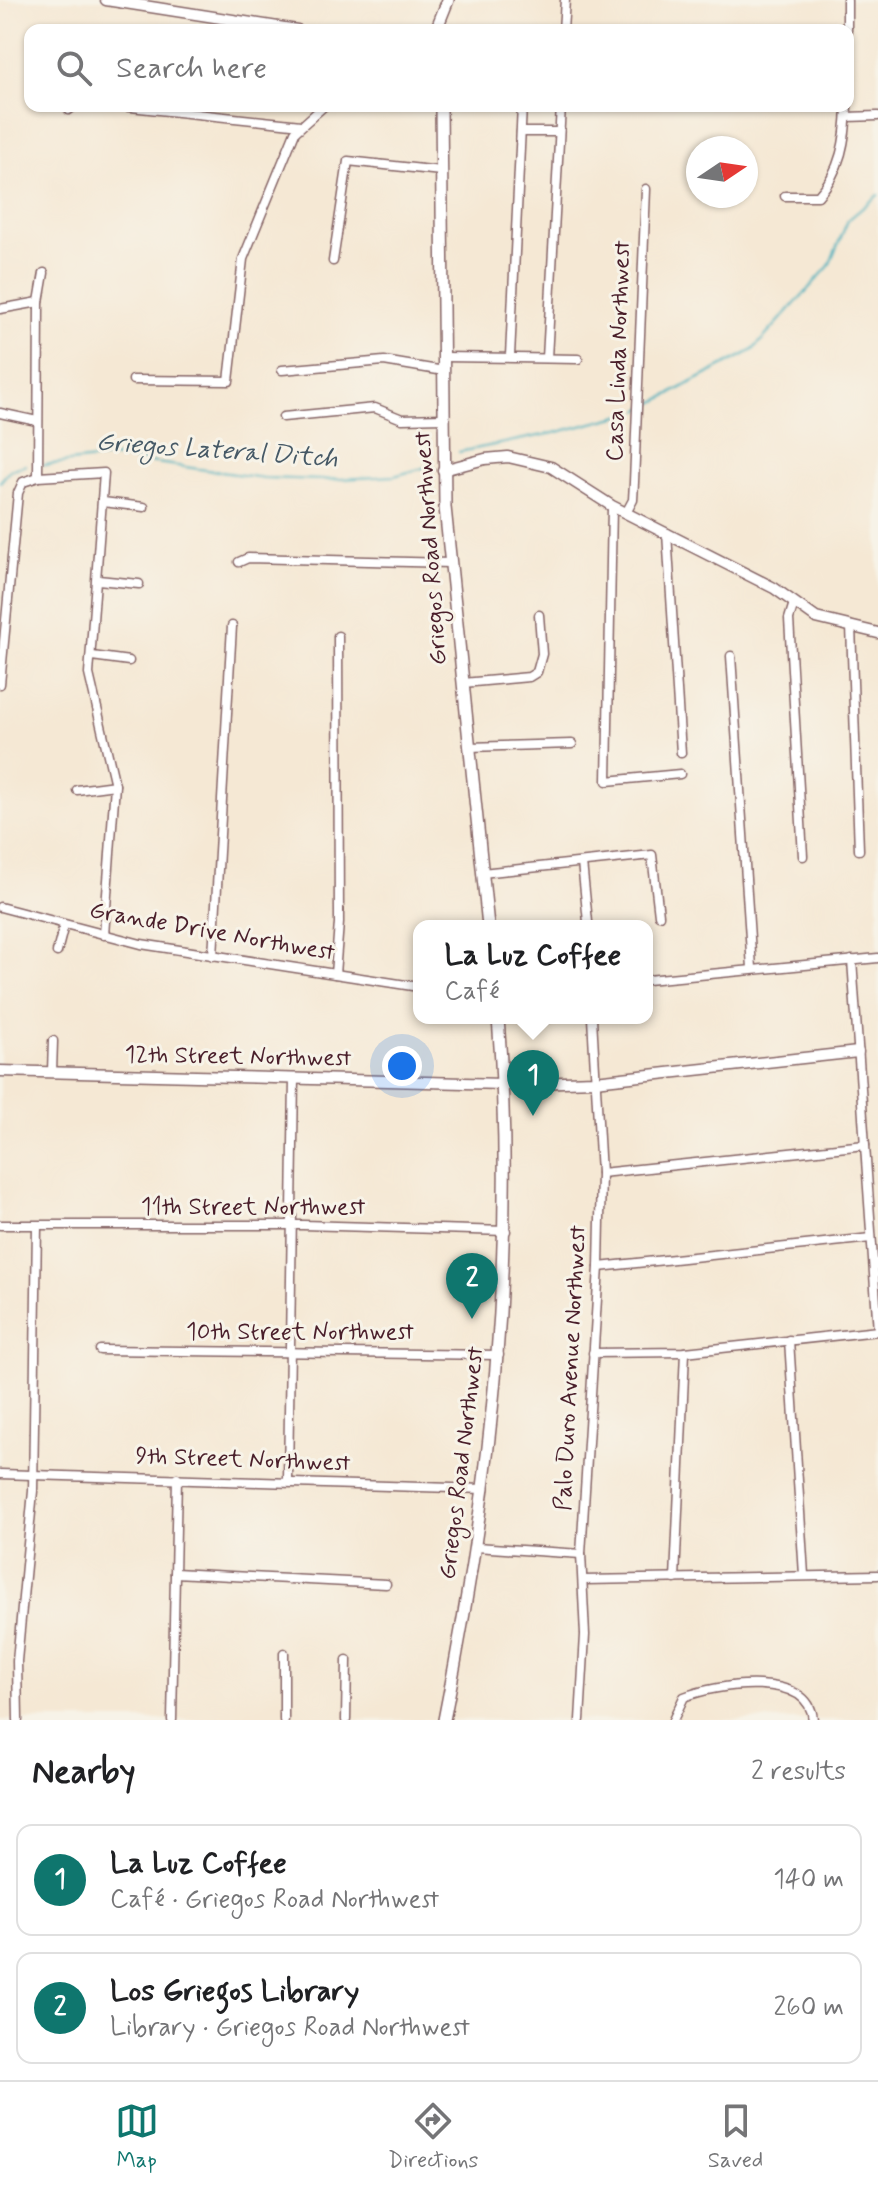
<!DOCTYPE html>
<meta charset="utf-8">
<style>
body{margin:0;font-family:Mynerve,sans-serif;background:#f2f2f2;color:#202124}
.compass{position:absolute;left:686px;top:136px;width:72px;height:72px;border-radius:50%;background:#fff;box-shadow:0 2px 6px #0004;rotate:77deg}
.you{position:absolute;left:402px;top:1066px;width:28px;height:28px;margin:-20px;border:6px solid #fff;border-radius:50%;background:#1a73e8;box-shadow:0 0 0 12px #1a73e833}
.badge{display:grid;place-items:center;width:52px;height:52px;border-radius:50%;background:#0f766e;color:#fff;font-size:26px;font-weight:700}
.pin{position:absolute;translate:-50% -66px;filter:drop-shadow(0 2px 4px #0008)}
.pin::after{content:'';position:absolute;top:42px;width:28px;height:24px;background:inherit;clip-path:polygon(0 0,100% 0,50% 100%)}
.popup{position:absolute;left:413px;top:920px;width:240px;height:104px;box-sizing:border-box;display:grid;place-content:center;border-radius:16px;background:#fff;filter:drop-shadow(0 2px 6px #0005);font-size:26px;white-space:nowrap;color:#757577}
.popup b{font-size:30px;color:#202124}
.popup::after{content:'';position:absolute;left:50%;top:100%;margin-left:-16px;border:16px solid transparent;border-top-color:#fff}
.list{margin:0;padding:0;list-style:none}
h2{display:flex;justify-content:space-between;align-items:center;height:104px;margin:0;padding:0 32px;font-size:34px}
h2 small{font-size:26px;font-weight:400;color:#757577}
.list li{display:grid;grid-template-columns:52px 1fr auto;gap:24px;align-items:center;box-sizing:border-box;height:112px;margin:0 16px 16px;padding:0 16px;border:2px solid #e0e0e0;border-radius:16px}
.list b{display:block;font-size:30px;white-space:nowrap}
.list p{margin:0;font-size:26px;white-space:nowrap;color:#757577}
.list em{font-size:26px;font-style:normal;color:#757577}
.icon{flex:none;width:44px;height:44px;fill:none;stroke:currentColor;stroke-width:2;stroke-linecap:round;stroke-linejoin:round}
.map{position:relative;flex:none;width:878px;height:1720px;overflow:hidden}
.search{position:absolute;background:#fff;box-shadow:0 2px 6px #0004;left:24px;right:24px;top:24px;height:88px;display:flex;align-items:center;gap:20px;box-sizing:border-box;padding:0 28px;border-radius:16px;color:#757577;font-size:30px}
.sheet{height:360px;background:#fff}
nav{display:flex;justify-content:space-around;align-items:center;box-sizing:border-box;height:112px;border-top:2px solid #e0e0e0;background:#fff;font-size:22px;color:#757577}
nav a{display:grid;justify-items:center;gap:4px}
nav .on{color:#0f766e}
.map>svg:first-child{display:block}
</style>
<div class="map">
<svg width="878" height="1720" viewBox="0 0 878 1720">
<rect width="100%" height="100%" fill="#f7f3e8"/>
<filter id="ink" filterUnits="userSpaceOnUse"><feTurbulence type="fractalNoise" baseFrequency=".0125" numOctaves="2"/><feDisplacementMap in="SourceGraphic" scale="16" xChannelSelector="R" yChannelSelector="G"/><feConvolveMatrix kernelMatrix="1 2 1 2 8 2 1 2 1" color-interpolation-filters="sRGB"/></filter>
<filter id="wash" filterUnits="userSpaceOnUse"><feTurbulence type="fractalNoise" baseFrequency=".006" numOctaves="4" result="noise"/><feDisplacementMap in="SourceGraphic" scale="32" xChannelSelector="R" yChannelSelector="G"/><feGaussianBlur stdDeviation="1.8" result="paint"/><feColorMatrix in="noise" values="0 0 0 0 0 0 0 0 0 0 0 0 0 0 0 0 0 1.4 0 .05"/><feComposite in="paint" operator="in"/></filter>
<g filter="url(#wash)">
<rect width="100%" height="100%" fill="#f5e8d4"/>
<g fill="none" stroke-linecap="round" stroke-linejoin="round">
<g stroke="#41afbe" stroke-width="2">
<polyline points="640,410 753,350 829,266 848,220 878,195"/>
<polyline points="459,452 554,433 631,413"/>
<polyline points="44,465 113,457 264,478 323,480 394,476 434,465"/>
<polyline points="0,482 10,470 26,465"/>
</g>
</g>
</g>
<g filter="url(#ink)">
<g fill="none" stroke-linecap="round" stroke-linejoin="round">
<g stroke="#866566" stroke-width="11">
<g id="minor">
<polyline points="563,30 565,0"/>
<polyline points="847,30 847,0"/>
<polyline points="121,106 301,125"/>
<polyline points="69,110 74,106"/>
<polyline points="847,117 878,116"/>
<polyline points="521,132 559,132"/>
<path d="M 785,196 L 818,196 C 841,171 846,139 847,106"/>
<polyline points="333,261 348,161 441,171"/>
<polyline points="0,309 39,302"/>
<polyline points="510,356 522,106"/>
<polyline points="444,357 578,359"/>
<polyline points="547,358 561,106"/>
<polyline points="282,370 384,361 444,371"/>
<polyline points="133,380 229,381 243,259 295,132 324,106"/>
<polyline points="0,413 37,421"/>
<polyline points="283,417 375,408 402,419 443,418"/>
<polyline points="38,477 104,473 89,674 115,785 104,935"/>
<polyline points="103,502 144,507"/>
<polyline points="612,506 607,781 680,774"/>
<polyline points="626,513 633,500 634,482 646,189"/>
<polyline points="667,533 681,753"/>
<polyline points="239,562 248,558 450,563"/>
<polyline points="98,580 139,584"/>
<polyline points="794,603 789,619 803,856"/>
<polyline points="851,626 859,850"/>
<polyline points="92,656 129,661"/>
<polyline points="731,656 752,968"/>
<polyline points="463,683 529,677 537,672 542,654 539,615"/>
<polyline points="0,684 18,493 23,482 38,477 39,302 44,273"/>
<polyline points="469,747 572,744"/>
<polyline points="77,790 115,785"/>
<polyline points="582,863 588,922"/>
<polyline points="482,873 652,855 659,915"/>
<polyline points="0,907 141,944 419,987"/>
<polyline points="57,952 64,925"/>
<polyline points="213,956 232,626"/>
<polyline points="335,974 339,923 338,636"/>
<polyline points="647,980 878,958"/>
<polyline points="52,1072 53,1041"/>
<polyline points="601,1173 865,1145"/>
<polyline points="0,1225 303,1225 506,1231"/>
<polyline points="599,1267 871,1238"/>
<polyline points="789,1340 804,1575"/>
<polyline points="100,1350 499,1355"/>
<polyline points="593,1353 685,1352 878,1331 852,960"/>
<polyline points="0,1474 484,1489"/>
<polyline points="288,1480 294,1078"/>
<polyline points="476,1547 581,1554"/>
<polyline points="175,1573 386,1584"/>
<polyline points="675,1579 685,1352"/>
<polyline points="584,1580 878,1575"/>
<polyline points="18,1720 17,1661 33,1491 37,1226"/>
<polyline points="172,1720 177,1478"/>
<polyline points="284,1720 284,1653"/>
<polyline points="346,1720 347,1660"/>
<polyline points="580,1720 585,1635 581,1554 599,1267 601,1173 592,1018"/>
<path d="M 673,1720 L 684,1697 C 716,1684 810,1670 813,1720"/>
</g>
</g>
<g stroke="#866566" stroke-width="13">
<g id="tertiary">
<polyline points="106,0 297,30"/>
<polyline points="443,470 485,459 508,457 551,467 612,506 774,588 816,618 878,633"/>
<polyline points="0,1071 502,1084 595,1081 858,1052"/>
</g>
</g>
<g stroke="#866566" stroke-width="14">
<g id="secondary">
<polyline points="436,30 448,0"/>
<polyline points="441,106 445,507 488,926"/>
<path d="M 444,1720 C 491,1487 517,1255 498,1018"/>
</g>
</g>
<use href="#minor" stroke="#fff" stroke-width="8"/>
<use href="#tertiary" stroke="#fff" stroke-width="10"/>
<use href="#secondary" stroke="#fff" stroke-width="11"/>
</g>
</g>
<g text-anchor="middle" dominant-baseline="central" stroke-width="6" stroke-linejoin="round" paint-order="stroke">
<g font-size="24" fill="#4a1f2b" stroke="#f7f3e8">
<text transform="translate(619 351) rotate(-88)">Casa Linda Northwest</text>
<text transform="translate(431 548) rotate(-94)">Griegos Road Northwest</text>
<text transform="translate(212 932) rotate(10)">Grande Drive Northwest</text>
<text transform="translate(238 1057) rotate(1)">12th Street Northwest</text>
<text x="253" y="1207">11th Street Northwest</text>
<text x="300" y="1332">10th Street Northwest</text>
<text transform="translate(571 1368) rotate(-87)">Palo Duro Avenue Northwest</text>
<text transform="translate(243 1460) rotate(2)">9th Street Northwest</text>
<text transform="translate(462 1463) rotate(-83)">Griegos Road Northwest</text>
</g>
<g font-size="26" font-style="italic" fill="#465966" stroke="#f7f3e8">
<text transform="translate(217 451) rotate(4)">Griegos Lateral Ditch</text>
</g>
</g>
</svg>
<svg class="compass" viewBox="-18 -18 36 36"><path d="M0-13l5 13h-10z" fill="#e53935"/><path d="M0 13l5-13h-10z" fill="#757577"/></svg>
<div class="you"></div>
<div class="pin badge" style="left:533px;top:1116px">1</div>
<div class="popup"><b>La Luz Coffee</b>Café</div>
<div class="pin badge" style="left:472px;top:1319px">2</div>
<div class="search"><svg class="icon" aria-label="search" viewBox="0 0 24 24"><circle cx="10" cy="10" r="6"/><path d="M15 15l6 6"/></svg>Search here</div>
</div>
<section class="sheet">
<h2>Nearby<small>2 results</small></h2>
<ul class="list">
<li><span class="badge">1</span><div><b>La Luz Coffee</b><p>Café · Griegos Road Northwest</p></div><em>140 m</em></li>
<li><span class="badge">2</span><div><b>Los Griegos Library</b><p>Library · Griegos Road Northwest</p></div><em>260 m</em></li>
</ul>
</section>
<nav>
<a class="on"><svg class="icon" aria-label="map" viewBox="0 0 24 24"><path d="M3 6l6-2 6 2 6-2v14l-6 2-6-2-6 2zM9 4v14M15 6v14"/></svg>Map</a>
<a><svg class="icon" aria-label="directions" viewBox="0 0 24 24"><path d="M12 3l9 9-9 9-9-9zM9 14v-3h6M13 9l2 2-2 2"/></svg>Directions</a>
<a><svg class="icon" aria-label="saved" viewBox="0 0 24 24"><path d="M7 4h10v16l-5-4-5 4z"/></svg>Saved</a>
</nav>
